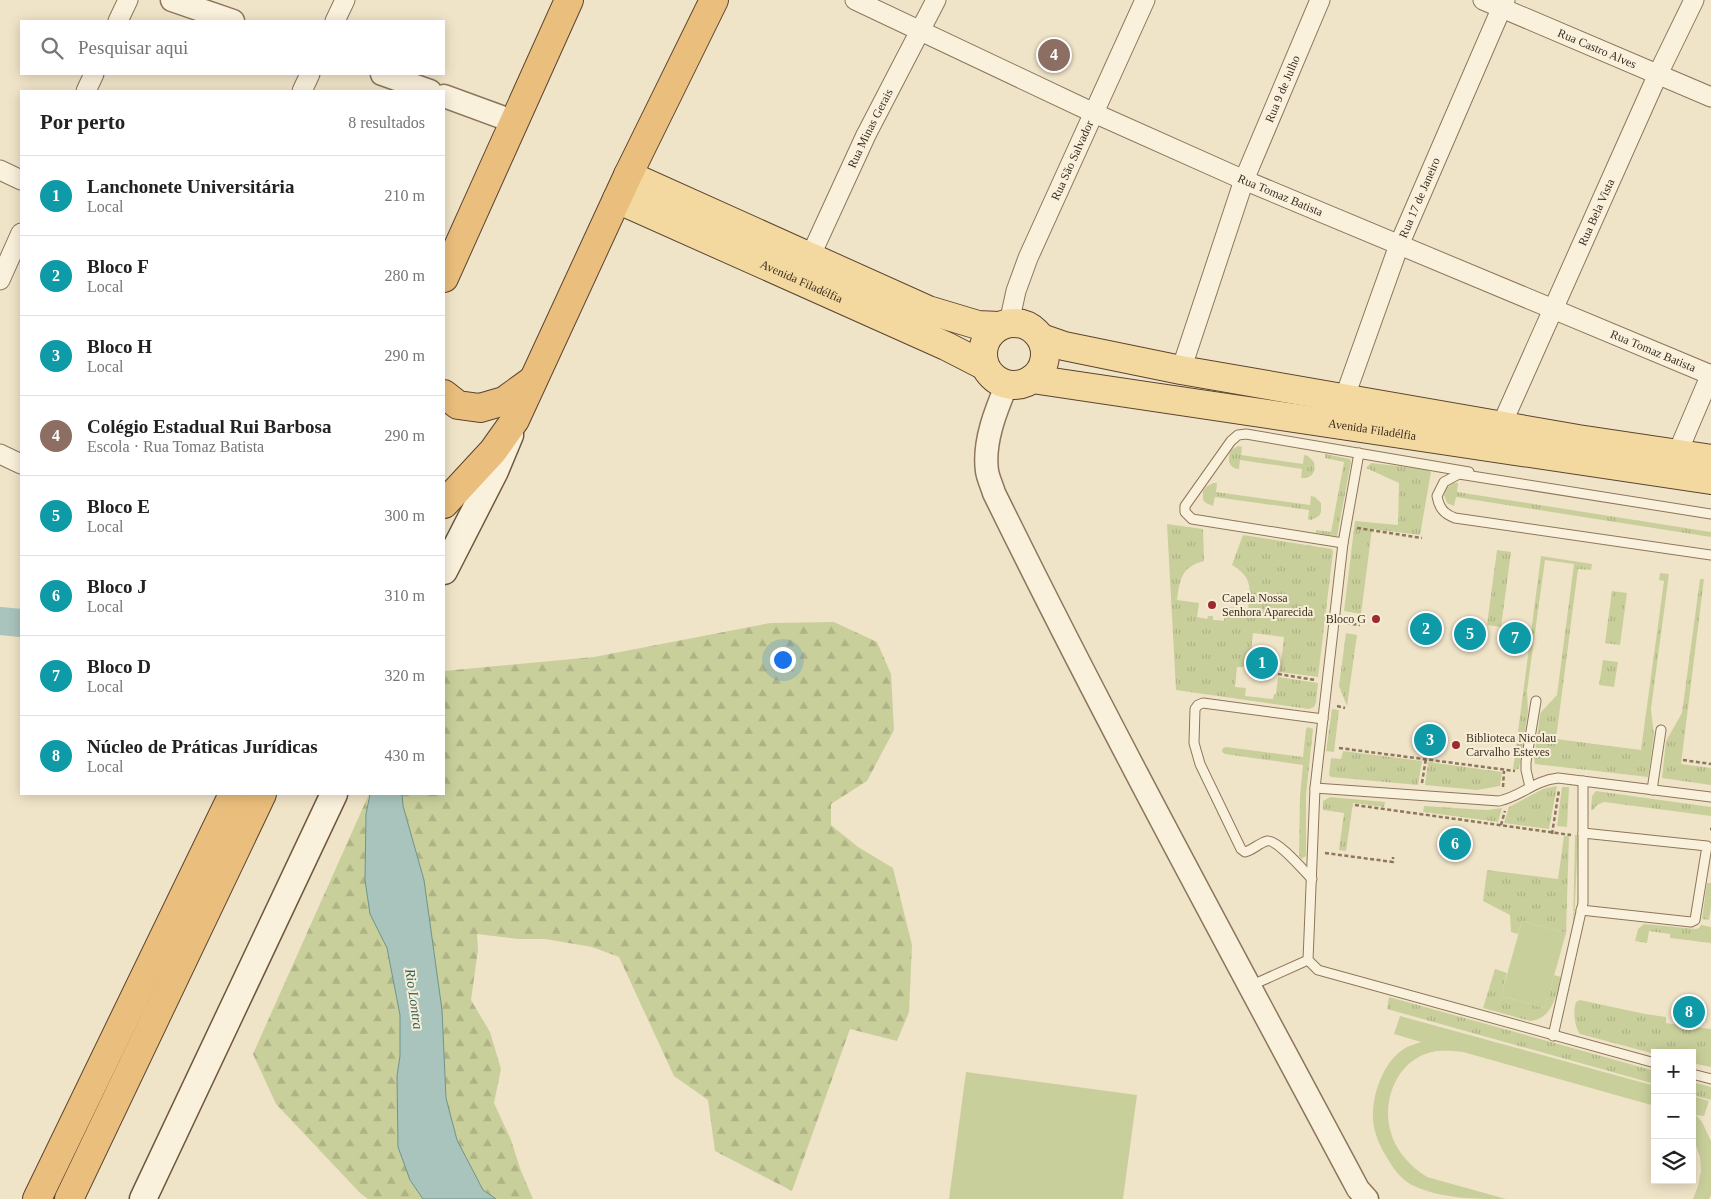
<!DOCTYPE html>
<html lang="pt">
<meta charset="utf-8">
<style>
body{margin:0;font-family:"Times New Roman",serif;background:#f2f2f2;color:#222}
.controls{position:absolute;right:15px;bottom:15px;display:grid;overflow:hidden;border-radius:0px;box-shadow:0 2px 12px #0003}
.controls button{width:45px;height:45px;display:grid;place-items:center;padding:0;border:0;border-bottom:1px solid #e0e0e0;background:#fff;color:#222;font:25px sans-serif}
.you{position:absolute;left:782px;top:659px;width:18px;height:18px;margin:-12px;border:4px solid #fff;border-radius:50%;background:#1a73e8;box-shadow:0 0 0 8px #1a73e833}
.badge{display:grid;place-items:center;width:32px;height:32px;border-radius:50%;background:#9e2a2b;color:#fff;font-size:16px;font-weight:700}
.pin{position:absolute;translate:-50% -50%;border:2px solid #fff;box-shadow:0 1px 5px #0006}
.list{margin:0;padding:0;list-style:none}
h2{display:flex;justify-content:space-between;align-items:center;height:65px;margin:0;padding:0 20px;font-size:21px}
h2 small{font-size:16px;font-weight:400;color:#767676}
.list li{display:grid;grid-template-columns:32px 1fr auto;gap:15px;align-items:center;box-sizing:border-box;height:80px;padding:0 20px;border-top:1px solid #e0e0e0}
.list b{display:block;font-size:19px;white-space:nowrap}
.list p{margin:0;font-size:16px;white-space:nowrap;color:#767676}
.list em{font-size:16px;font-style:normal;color:#767676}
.icon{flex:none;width:28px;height:28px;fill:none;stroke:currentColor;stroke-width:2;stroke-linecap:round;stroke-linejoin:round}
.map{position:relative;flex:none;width:1711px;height:1199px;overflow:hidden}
.search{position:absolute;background:#fff;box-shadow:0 2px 12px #0003;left:20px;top:20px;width:425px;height:55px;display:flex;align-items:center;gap:12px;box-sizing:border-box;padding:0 18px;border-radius:0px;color:#767676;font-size:19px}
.panel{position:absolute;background:#fff;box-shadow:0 2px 12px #0003;left:20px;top:90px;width:425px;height:705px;border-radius:0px}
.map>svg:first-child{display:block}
</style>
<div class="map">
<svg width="1711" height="1199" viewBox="0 0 1711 1199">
<defs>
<pattern id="grass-tufts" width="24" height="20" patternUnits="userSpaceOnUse" patternTransform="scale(1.25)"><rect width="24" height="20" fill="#c9cf9b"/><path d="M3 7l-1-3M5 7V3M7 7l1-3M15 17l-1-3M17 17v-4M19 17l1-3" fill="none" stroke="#aeb285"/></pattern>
<pattern id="forest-firs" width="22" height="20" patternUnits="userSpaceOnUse" patternTransform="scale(1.25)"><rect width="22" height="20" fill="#c9cf9b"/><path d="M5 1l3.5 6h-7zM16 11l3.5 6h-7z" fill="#aeb285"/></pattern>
</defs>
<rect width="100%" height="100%" fill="#f0e4c8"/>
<g fill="url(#grass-tufts)">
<path d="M 1238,446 L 1242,447 L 1241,455 L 1303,464 L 1304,455 L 1308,456 L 1314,462 C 1316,472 1312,479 1301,478 L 1302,469 L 1240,460 L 1239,469 C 1228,468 1227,459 1231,450 Z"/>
<polygon points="1325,454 1350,459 1351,462 1337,536 1335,536 1316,533 1316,530 1331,532 1344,462 1325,458"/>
<polygon points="1371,463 1424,469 1431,472 1420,535 1372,529 1361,614 1344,611 1355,521 1398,525 1399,483 1366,468"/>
<polygon points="1213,483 1217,483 1216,492 1310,505 1311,496 1315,497 1321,503 1321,512 1319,516 1311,520 1308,519 1309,510 1215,497 1213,506 1206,503 1203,500 1203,491 1206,487"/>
<polygon points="1454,483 1458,483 1457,492 1711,532 1711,537 1456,497 1454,506 1447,503 1444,495 1447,487"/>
<path d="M 1167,524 L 1203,529 L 1204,561 C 1181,567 1180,579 1177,600 L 1199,603 L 1197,617 L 1207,619 L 1208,616 L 1213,616 L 1213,620 L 1224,621 L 1226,607 L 1248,609 C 1251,588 1252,577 1232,565 L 1243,535 L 1332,549 L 1333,552 L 1318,677 L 1280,672 L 1284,637 L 1253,633 L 1250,659 L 1245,659 L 1244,667 L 1237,667 L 1235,687 L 1246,688 L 1245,696 L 1273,699 L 1274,694 L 1276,694 L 1278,677 L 1318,683 L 1316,702 L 1314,707 L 1309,709 L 1176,690 Z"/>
<polygon points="1497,550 1511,552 1501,627 1487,625"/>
<polygon points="1541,556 1592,564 1591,570 1578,569 1556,739 1641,750 1664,581 1659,580 1660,573 1669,574 1651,709 1654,735 1648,777 1535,764 1534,758 1540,715 1541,712 1557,695 1574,564 1545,560 1527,691 1528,712 1519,769 1513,770"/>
<polygon points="1700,579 1704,579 1681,764 1711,768 1711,785 1662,778 1666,741 1682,713"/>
<polygon points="1612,591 1627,593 1620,645 1605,643"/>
<polygon points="1346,633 1357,635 1347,706 1339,686"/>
<polygon points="1603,660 1618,662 1614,687 1599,685"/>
<polygon points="1332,709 1339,710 1334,752 1326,751"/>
<polygon points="1308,727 1313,729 1306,795 1306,856 1301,859 1299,855 1300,796 1303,765 1225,754 1222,752 1223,748 1226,747 1303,757 1306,729"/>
<polygon points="1343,751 1422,761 1418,785 1331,777 1329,775 1331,758 1341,759"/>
<polygon points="1428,762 1502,772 1500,786 1477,790 1425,785"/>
<polygon points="1557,786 1549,829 1504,823 1509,807 1543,789"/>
<polygon points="1562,787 1569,787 1567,827 1557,826"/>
<polygon points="1596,791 1711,807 1711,816 1604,802 1597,805 1593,810 1591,810 1592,796"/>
<polygon points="1330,797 1385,802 1384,807 1353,803 1346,851 1339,850 1344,813 1323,810 1323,801"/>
<polygon points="1424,806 1487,810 1502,808 1498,822 1423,812"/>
<polygon points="1575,835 1578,835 1574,927 1573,927"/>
<polygon points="1564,836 1569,836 1566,933 1522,921 1518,934 1511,932 1510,915 1483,901 1487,870 1558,879"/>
<polygon points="1707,883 1711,883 1711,907 1709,920 1702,919"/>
<polygon points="1644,924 1696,929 1699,928 1701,925 1711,927 1711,943 1670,938 1670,934 1649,931 1647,943 1635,941 1638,929"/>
<path d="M 1495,969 L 1507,973 L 1501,996 L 1545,1008 L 1554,975 L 1561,977 C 1556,995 1553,1019 1530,1021 L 1483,1008 Z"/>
<polygon points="1389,997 1655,1071 1655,1084 1387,1009"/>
<path d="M 1580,1000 L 1645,1014 L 1666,1017 L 1666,1023 L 1711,1029 L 1711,1067 L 1692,1063 L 1692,1053 L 1655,1054 L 1580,1034 C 1574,1026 1573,1011 1576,1002 Z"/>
<polygon points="1692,1082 1711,1087 1711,1100 1692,1095"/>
</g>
<g fill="url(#forest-firs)">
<polygon points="834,622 877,642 891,674 894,730 867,781 831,804 831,825 858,847 893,868 912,945 909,1012 897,1041 850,1029 792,1191 715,1151 708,1100 674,1076 619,957 592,947 545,939 518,939 477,934 478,950 471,1000 490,1032 501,1069 494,1103 511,1140 521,1171 533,1199 496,1199 483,1190 457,1140 446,1098 442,1010 424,880 403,806 402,794 444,794 444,671 594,657 770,623"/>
<polygon points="369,794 366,814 365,880 370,914 387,948 400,1015 400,1056 397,1076 398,1147 410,1180 423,1199 368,1199 361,1194 276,1104 253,1054"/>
</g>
<g fill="#c9cf9b">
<polygon points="1522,921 1566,933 1545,1008 1501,996"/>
<path d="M 1400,1016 L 1655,1086 L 1655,1106 L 1463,1052 C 1452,1051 1443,1050 1432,1052 C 1397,1060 1381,1101 1391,1133 C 1396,1151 1411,1167 1427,1177 L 1506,1199 C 1473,1199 1440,1199 1410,1184 C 1399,1177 1392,1167 1386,1156 C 1378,1143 1372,1128 1373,1112 C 1374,1089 1385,1059 1407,1047 C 1411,1045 1416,1044 1421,1042 L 1394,1034 Z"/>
<polygon points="966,1072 1137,1095 1123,1199 949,1199"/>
<polygon points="1692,1096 1709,1101 1704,1116 1696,1115 1702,1122 1711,1141 1711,1195 1709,1199 1693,1199 1698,1186 1701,1171 1700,1157 1692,1135"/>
</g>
<polygon fill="#a9c4bc" stroke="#6f938a" points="370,794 402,794 403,806 424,880 442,1010 446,1098 457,1140 483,1190 496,1199 423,1199 410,1180 398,1147 397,1076 400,1056 400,1015 387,948 370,914 365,880 366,814"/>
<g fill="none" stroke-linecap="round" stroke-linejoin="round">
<polyline stroke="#a9c4bc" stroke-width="28" points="0,621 21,623"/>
<g stroke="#8d765c" stroke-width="11">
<g id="service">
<polyline points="1359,453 1343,543 1315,788 1308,960 1318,970 1655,1063"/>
<path d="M 1711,514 L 1459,474 L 1444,482 L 1437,496 C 1439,508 1444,514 1455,518 L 1711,555"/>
<polyline points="1343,543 1192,519 1185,512 1185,506 1231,441 1238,435 1246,434 1469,472"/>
<polyline points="1530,787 1526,770 1526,762 1536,701"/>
<path d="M 1315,788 L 1499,801 C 1522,796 1533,781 1558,778 L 1711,797"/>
<polyline points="1652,790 1661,730"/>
<path d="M 1312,879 C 1305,872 1277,839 1267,841 C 1259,843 1253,850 1245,852 L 1241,849 L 1200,764 L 1194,743 L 1195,709 L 1198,705 L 1203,703 L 1323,719"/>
<polyline points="1581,910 1691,922 1695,920 1707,846 1583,833"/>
<polyline points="1250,986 1308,960"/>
<polyline points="1553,1036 1583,903 1583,781"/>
<polyline points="1692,1074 1711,1079"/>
</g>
</g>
<g stroke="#8d765c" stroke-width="21">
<g id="minor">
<path id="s1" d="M 855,0 L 1094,113 L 1244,180 L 1711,375"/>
<path id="s2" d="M 1483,0 L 1711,97"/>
<polyline points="118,21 128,0"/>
<polyline points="335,21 345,0"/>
<polyline points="86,91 94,74"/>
<polyline points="302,91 310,74"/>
<polyline points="0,170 21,180"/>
<path id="s3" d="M 810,257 L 866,135 L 936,0"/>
<polyline points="0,280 21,233"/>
<path id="s4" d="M 1009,323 L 1016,291 L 1028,258 L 1145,0"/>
<path id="s5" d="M 1181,370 L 1244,180 L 1320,0"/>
<path id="s6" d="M 1344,399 L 1399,245 L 1505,0"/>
<path id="s7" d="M 1501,426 L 1658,74 L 1694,0"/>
<polyline points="0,454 21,464"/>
<polyline points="1677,454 1711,374"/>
</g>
</g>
<g stroke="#8d765c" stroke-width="25">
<g id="tertiary">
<polyline points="172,0 233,21"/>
<polyline points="382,74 430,91"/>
<polyline points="444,96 515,122"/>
<path d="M 1007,384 C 996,410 983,442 987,471 C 988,478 992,486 994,493 C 1109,728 1235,958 1358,1189 L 1367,1199"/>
</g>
</g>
<g stroke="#6f573f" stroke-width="29">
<g id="secondary">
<polyline points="444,571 495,471 510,435"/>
<polyline points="143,1199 334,794"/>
</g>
</g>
<g stroke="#5b4430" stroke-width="30">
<g id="primary">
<polyline points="628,175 928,310 978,325 999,326"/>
<path id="s8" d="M 617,199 L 946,346 L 985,366"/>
<circle cx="1014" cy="354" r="31"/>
<polyline points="1041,338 1064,346 1181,370 1578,439 1711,459"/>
<path id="s9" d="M 1032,379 L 1711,480"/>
</g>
</g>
<g stroke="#5b4430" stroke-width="30">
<g id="trunk">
<polyline points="444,278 569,0"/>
<polyline points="444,394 458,405 480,408 504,401 533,380"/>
<polyline points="444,504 493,451 515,420 628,175 714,0"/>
<polyline points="37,1199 233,794"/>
<polyline points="69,1199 262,794"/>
</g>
</g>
<g stroke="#8d765c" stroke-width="2.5" stroke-dasharray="4 2.5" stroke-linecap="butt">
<polyline points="1357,528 1422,538"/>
<polyline points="1346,623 1360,625"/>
<polyline points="1278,674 1315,680"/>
<polyline points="1337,706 1345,708"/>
<polyline points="1339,748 1515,771"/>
<polyline points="1683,760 1711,764"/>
<polyline points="1422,783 1426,758"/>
<polyline points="1503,787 1504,771"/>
<polyline points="1355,805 1571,835"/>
<polyline points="1501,825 1505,811"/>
<polyline points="1710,829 1711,829"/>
<polyline points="1552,834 1559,790"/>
<polyline points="1325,853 1393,862 1393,857"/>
</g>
<use href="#service" stroke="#faf1dc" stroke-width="9"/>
<use href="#minor" stroke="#faf1dc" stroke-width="19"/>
<use href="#tertiary" stroke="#faf1dc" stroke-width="22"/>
<use href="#secondary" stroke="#faf1dc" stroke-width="26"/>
<use href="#primary" stroke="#f3d9a0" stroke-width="28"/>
<use href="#trunk" stroke="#eabe7c" stroke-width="28"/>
</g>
<g fill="#9e2a2b" stroke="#f7eed8" stroke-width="2">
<circle cx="1212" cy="605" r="5"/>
<circle cx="1376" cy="619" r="5"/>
<circle cx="1456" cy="745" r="5"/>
</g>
<g text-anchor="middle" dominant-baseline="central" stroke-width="4" stroke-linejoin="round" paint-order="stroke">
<g font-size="12" fill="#3d2e20" stroke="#f7eed8">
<text stroke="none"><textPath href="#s2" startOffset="124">Rua Castro Alves</textPath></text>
<text stroke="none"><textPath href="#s5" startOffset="299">Rua 9 de Julho</textPath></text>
<text stroke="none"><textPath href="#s3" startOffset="142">Rua Minas Gerais</textPath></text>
<text stroke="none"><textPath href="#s4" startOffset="175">Rua São Salvador</textPath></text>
<text stroke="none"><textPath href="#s1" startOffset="468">Rua Tomaz Batista</textPath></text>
<text stroke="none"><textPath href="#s6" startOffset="215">Rua 17 de Janeiro</textPath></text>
<text stroke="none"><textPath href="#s7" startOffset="234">Rua Bela Vista</textPath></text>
<text stroke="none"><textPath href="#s8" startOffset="202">Avenida Filadélfia</textPath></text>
<text stroke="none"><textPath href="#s1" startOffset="872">Rua Tomaz Batista</textPath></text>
<text stroke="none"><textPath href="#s9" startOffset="344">Avenida Filadélfia</textPath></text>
</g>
<g font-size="12" fill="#3d2e20" stroke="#f7eed8" text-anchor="start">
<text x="1222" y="598">Capela Nossa<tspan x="1222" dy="14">Senhora Aparecida</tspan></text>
<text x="1366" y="619" text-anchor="end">Bloco G</text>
<text x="1466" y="738">Biblioteca Nicolau<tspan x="1466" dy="14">Carvalho Esteves</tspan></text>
</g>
<g font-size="14" font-style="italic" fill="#2f5d5a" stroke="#f7eed8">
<text transform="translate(414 999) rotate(82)">Rio Lontra</text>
</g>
</g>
</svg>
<div class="controls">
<button>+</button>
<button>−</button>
<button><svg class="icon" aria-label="layers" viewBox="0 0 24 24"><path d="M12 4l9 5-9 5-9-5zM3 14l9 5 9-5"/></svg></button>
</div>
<div class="you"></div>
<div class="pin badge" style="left:1262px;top:663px;background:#0f9aa8">1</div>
<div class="pin badge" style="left:1426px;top:629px;background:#0f9aa8">2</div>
<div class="pin badge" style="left:1430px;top:740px;background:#0f9aa8">3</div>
<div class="pin badge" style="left:1054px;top:55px;background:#8d6e63">4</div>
<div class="pin badge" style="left:1470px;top:634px;background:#0f9aa8">5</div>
<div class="pin badge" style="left:1455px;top:844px;background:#0f9aa8">6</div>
<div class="pin badge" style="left:1515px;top:638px;background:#0f9aa8">7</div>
<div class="pin badge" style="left:1689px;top:1012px;background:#0f9aa8">8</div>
<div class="search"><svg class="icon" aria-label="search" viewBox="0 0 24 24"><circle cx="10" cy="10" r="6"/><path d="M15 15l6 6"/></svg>Pesquisar aqui</div>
<section class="panel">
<h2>Por perto<small>8 resultados</small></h2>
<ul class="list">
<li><span class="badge" style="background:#0f9aa8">1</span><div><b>Lanchonete Universitária</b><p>Local</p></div><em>210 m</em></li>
<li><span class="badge" style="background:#0f9aa8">2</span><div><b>Bloco F</b><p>Local</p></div><em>280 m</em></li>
<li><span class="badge" style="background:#0f9aa8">3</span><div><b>Bloco H</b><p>Local</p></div><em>290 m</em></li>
<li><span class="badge" style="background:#8d6e63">4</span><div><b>Colégio Estadual Rui Barbosa</b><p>Escola · Rua Tomaz Batista</p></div><em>290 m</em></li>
<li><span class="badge" style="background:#0f9aa8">5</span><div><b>Bloco E</b><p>Local</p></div><em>300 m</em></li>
<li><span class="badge" style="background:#0f9aa8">6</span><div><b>Bloco J</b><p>Local</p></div><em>310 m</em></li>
<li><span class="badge" style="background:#0f9aa8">7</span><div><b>Bloco D</b><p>Local</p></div><em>320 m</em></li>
<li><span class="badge" style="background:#0f9aa8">8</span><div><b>Núcleo de Práticas Jurídicas</b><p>Local</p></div><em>430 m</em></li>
</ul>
</section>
</div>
